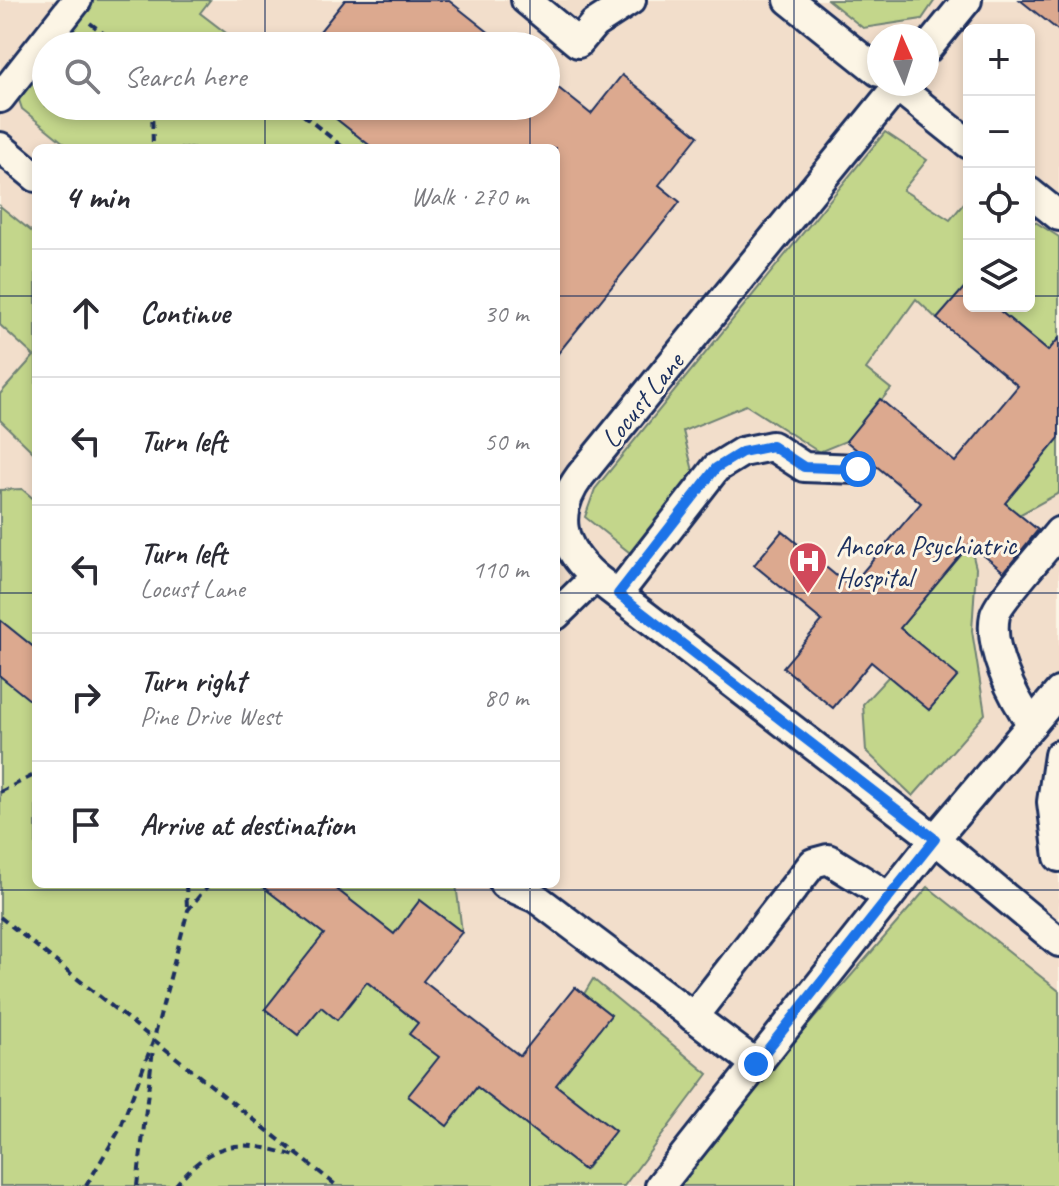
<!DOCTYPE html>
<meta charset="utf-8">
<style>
body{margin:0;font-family:Caveat,sans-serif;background:#f2f2f3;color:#2b2b33}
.controls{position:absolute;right:24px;top:24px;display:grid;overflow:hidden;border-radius:12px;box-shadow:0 4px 12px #0003}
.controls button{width:72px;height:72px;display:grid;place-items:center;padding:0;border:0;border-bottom:2px solid #e1e1e2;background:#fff;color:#2b2b33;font:40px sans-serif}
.compass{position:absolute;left:867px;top:24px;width:72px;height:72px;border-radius:50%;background:#fff;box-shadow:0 4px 12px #0003;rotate:357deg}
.stop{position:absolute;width:24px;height:24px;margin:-18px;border:6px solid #1a73e8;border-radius:50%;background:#fff}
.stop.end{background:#1a73e8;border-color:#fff;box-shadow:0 2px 8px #0008}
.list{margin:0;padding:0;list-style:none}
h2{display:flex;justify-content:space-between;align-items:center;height:104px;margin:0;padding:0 32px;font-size:34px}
h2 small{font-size:26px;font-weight:400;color:#7c7c81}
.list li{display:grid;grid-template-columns:52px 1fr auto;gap:24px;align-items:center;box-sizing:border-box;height:128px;padding:0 32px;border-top:2px solid #e1e1e2}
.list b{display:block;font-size:30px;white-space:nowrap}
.list p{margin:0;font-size:26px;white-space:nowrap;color:#7c7c81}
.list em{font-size:26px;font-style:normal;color:#7c7c81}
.icon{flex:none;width:44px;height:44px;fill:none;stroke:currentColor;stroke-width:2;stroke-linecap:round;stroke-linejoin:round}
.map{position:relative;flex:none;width:1059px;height:1186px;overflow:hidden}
.search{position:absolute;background:#fff;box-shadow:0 4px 12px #0003;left:32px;top:32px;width:528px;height:88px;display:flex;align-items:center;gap:20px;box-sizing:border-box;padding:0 28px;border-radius:44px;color:#7c7c81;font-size:30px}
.panel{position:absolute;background:#fff;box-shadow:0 4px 12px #0003;left:32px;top:144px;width:528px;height:744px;border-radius:12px}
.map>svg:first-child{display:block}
</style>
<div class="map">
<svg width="1059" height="1186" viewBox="0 0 1059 1186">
<rect width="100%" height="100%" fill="#fcf5e5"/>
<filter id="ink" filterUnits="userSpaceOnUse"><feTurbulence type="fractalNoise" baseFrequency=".0125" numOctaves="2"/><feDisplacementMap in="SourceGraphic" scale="16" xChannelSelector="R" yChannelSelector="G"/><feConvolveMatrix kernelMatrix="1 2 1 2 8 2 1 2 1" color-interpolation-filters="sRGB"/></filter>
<g filter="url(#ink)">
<path fill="#f2decb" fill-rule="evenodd" d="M 0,0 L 1059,0 L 1059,1086 L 853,1186 L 0,1186 ZM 969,30 L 1029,30 L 1029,306 L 969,306 ZM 879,36 L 927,36 L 927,84 L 879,84 ZM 46,46 L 546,46 L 546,106 L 46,106 ZM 36,148 L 556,148 L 556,884 L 36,884 Z"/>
<g fill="#c3d68b" stroke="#6f8274" stroke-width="2">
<polygon points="84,0 210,0 200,13 243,46 50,46"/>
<polygon points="828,0 935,0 922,19 863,28"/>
<polygon points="46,51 46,106 320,106 373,148 70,148 22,109 16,91"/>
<polygon points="885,132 927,160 903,190 950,220 969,197 969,285 937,319 916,299 866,369 891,389 846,441 819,452 746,405 683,431 694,475 634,556 585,517 595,489"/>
<polygon points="0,206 36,235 36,455 0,420 0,394 34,356 0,325"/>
<polygon points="1029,218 1059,237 1059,338 1048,351 994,306 1029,306"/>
<polygon points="1059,438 1059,493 1019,515 1005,503"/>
<polygon points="22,489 36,501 36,649 0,620 0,490"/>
<polygon points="970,544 976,568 972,631 985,714 913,796 866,751 863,704 889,676 900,628"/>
<polygon points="0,676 36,701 36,884 259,884 324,934 265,1009 298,1035 350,969 418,1023 439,1057 408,1096 446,1125 477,1087 585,1170 615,1131 556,1085 611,1015 584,994 593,979 708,1074 624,1186 0,1186"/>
<polygon points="330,884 456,884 462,932 420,900 394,934"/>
<polygon points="928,887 1059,991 1059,1186 680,1186 797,1038"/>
</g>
<g fill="#dca98f" stroke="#1b2f5e" stroke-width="2">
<polygon points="345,0 448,0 506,46 308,46"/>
<polygon points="1020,0 1059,0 1059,31"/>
<polygon points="622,75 698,136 659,185 680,202 556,356 556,148 373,148 320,106 546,106 546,78 591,114"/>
<polygon points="969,282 969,306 994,306 1048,351 1059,338 1059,438 1005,503 1038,530 1004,572 970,544 900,628 958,676 929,710 871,662 833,708 783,667 822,621 754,565 782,531 850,587 921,503 846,441 880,399 955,462 1018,386 937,319"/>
<polygon points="0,620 36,649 36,705 0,676"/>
<polygon points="259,884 330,884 394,934 420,900 462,932 423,981 520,1056 575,987 611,1015 556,1085 615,1131 584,1170 477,1087 447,1126 408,1096 439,1057 409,1034 418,1023 367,982 337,1020 321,1007 298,1035 265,1009 324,934"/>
</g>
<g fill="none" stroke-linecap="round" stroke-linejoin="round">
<g stroke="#1b2f5e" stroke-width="34">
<g id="minor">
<polyline points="526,0 578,43 594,24 631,0"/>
<polyline points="789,0 879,72"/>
<polyline points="927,49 967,0"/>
<polyline points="894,84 969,144"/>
<path d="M 899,84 L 580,476 C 552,514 560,546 595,577 L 935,839 L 1059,942"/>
<polyline points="0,98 77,0"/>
<polyline points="0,147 36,177"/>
<polyline points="1029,192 1059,216"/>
<polyline points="618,594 716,468 742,452 772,446 804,467 858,469"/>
<polyline points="556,615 595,577"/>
<path d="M 1032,724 C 1013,698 988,648 995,615 C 997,603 1048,546 1059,532"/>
<polyline points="1059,755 1052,802 1059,857"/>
<polyline points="504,884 536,898 756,1064"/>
<polyline points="693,1017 813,863 828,859 889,897"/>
<polyline points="660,1186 935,839 1059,692"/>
</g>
</g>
<g stroke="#1b2f5e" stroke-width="4" stroke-dasharray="8 6" stroke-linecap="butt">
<polyline points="90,23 120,46"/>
<polyline points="152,106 153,148"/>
<polyline points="292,106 344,148"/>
<polyline points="0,792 36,774"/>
<polyline points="186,884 187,908"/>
<polyline points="0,917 337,1186"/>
<polyline points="86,1186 120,1129 153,1042 188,910 209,884"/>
<polyline points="137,1186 153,1049"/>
<path d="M 175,1186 C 214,1138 242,1139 298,1157"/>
</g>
<use href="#minor" stroke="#fcf5e5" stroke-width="28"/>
</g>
</g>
<g fill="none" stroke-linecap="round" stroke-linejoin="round" filter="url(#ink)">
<polyline stroke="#1a73e8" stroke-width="10" points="756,1064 935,839 618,594 716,468 742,452 772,446 804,467 858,469"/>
</g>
<path fill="none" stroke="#1b2f5e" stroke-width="2" stroke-opacity="0.55" d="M 265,0 L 265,46M 530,0 L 530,46M 794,0 L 794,1186M 265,106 L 265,148M 530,106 L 530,148M 0,296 L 36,296M 556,296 L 969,296M 1029,296 L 1059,296M 0,593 L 36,593M 556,593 L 1059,593M 265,884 L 265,1186M 530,884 L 530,1186M 0,890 L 1059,890"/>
<defs>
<g id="hospital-pin" transform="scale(2)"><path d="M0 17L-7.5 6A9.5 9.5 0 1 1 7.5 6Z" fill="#d1495b" stroke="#fcf5e5"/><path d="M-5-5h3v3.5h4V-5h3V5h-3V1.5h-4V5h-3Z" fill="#fff"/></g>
</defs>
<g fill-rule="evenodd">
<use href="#hospital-pin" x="808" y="561"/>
</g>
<g text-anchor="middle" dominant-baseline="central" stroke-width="6" stroke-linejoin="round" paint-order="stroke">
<g font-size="28" fill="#1b2f5e" stroke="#fcf5e5">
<text transform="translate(642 400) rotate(-51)">Locust Lane</text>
</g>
<g font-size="28" fill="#1b2f5e" stroke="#fcf5e5" text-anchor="start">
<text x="836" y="545">Ancora Psychiatric<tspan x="836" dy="32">Hospital</tspan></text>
</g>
</g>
</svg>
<div class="controls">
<button>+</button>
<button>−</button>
<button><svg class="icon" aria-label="locate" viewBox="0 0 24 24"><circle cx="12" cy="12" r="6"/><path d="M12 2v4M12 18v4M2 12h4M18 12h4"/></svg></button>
<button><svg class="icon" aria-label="layers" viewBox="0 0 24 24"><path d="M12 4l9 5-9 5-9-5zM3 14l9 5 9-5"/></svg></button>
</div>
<svg class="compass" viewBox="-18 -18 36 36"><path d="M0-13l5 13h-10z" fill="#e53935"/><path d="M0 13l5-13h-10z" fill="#7c7c81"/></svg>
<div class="stop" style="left:858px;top:469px"></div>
<div class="stop end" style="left:756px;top:1064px"></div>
<div class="search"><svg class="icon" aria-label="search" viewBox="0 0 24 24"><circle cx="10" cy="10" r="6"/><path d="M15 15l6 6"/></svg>Search here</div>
<section class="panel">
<h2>4 min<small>Walk · 270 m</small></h2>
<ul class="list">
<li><svg class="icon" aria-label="ahead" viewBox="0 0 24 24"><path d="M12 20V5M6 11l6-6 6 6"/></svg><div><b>Continue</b></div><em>30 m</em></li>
<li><svg class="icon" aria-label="left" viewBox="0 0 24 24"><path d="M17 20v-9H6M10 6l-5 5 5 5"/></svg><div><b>Turn left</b></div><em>50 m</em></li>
<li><svg class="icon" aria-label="left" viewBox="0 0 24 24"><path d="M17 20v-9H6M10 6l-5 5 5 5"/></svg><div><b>Turn left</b><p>Locust Lane</p></div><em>110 m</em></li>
<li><svg class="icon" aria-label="right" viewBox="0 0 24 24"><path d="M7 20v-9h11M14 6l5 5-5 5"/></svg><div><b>Turn right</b><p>Pine Drive West</p></div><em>80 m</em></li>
<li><svg class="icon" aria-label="arrive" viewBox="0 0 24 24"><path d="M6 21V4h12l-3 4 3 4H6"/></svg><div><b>Arrive at destination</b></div></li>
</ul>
</section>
</div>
